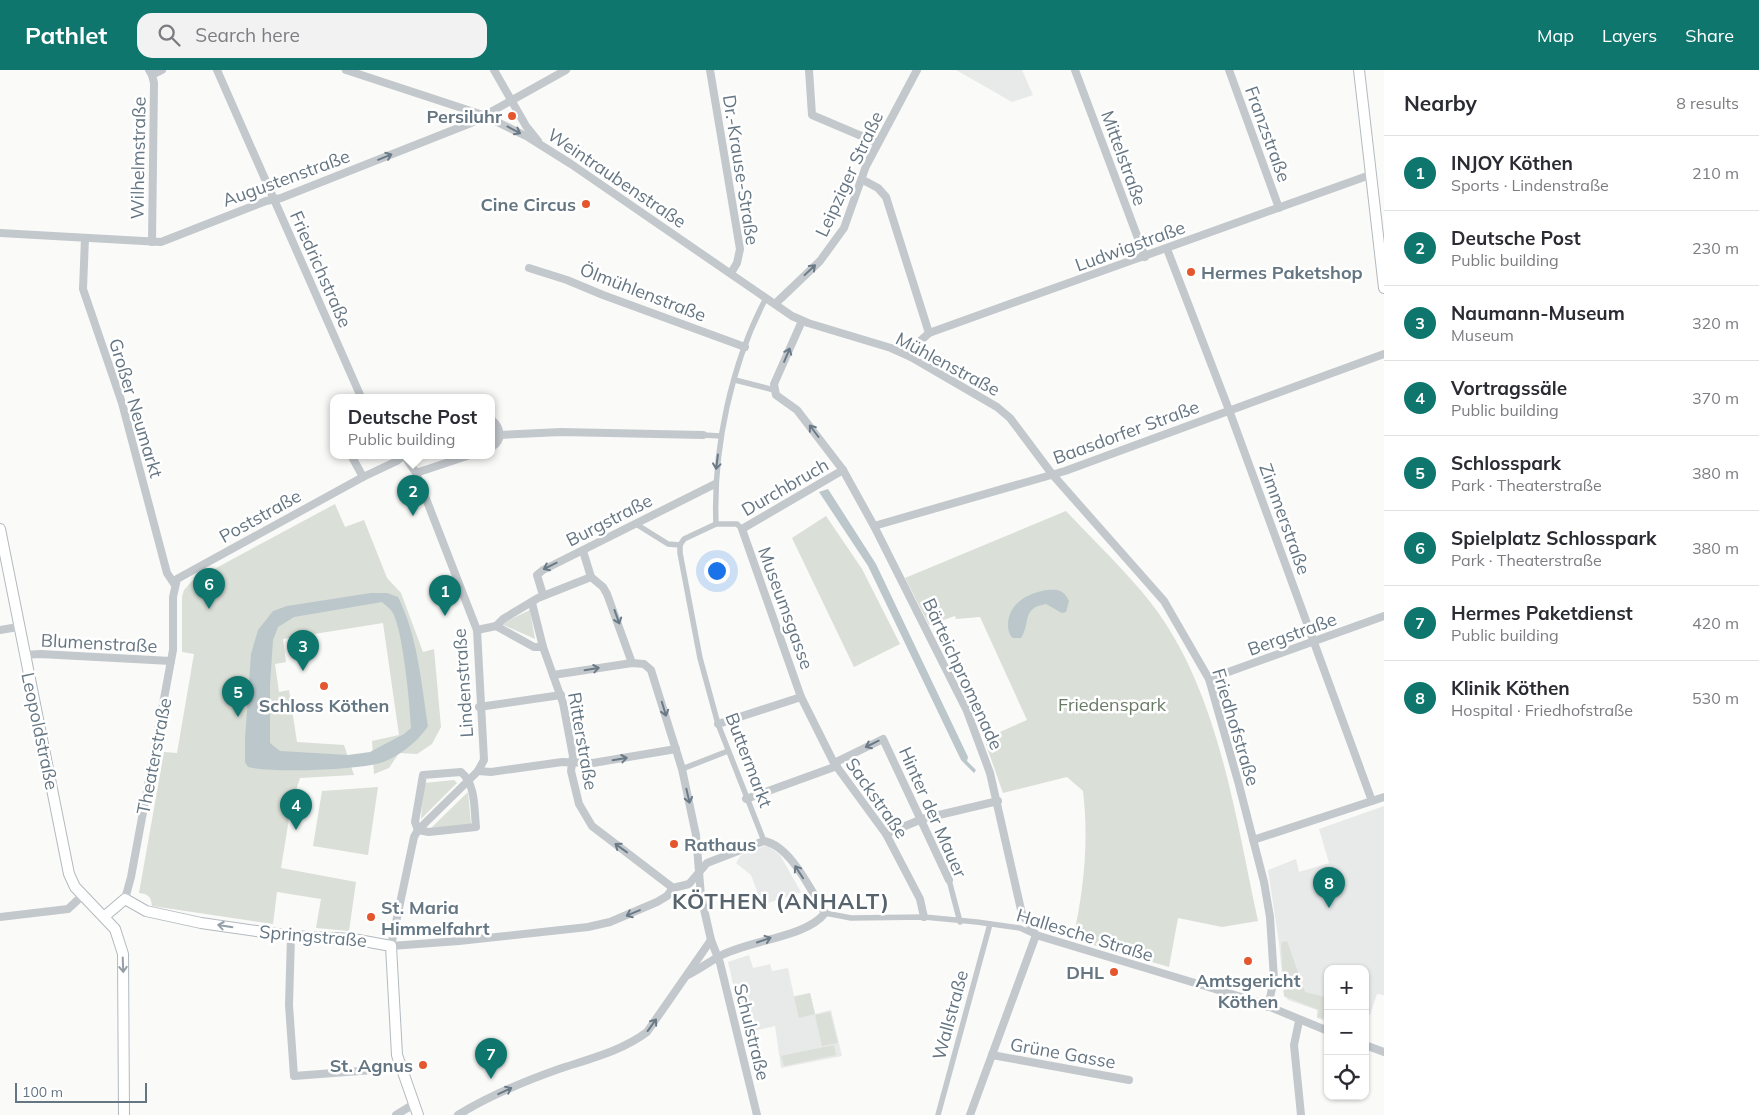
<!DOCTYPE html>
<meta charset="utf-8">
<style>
body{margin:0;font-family:Mulish,sans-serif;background:#f2f2f3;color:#2b2b33}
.controls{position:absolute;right:15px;bottom:15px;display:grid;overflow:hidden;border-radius:10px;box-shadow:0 1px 4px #0004}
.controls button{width:45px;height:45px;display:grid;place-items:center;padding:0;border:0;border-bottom:1px solid #e1e1e2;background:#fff;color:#2b2b33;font:25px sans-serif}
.scale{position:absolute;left:15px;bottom:12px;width:132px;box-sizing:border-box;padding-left:5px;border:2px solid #657683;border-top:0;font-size:14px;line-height:18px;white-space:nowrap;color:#657683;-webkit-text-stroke:4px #fff;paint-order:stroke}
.you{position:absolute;left:716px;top:500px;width:18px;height:18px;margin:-12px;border:4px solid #fff;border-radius:50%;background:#1a73e8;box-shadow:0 0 0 8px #1a73e833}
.badge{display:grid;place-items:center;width:32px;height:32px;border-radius:50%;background:#0f766e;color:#fff;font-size:16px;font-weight:700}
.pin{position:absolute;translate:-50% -41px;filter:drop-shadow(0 1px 2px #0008)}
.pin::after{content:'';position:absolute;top:26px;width:18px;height:15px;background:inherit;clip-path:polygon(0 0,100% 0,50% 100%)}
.popup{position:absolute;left:330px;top:324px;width:165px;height:65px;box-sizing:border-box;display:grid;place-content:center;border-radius:10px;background:#fff;filter:drop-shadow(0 1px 4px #0005);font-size:16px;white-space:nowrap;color:#7c7c81}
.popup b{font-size:19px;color:#2b2b33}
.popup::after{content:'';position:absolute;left:50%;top:100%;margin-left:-10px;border:10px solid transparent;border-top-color:#fff}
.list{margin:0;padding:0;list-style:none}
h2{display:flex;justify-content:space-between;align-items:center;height:65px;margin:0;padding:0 20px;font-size:21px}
h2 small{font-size:16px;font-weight:400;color:#7c7c81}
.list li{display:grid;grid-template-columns:32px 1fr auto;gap:15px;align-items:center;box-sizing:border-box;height:75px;padding:0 20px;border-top:1px solid #e1e1e2}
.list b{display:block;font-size:19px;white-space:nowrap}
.list p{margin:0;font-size:16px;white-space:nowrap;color:#7c7c81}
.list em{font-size:16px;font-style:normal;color:#7c7c81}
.icon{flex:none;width:28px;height:28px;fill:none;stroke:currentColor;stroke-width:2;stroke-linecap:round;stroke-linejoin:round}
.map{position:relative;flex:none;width:1384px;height:1045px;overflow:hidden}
header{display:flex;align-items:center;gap:30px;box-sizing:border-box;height:70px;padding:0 25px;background:#0f766e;color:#fff}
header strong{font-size:24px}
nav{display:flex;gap:28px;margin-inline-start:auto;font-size:18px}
.search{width:350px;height:45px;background:#f2f2f3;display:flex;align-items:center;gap:12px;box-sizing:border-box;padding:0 18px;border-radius:15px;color:#7c7c81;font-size:19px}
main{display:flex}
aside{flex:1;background:#fff}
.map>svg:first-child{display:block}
</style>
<header>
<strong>Pathlet</strong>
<div class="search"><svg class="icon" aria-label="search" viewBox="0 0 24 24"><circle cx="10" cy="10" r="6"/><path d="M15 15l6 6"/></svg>Search here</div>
<nav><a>Map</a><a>Layers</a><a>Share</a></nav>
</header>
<main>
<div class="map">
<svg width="1384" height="1045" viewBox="0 0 1384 1045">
<rect width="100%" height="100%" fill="#fafaf8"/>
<g fill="#e8e9e9">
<polygon points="956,0 1022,0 1033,25 1012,32"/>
<polygon points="1384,736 1384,925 1377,924 1370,945 1365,944 1365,899 1328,899 1328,952 1317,948 1317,940 1288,930 1284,926 1279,873 1268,800 1296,789 1299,802 1329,793 1319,759"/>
<polygon points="767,775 780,785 801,822 762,835 751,805 736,793 741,785"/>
<polygon points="749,885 753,898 770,894 772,901 788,898 794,926 810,923 815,944 831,940 842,986 781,998 775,956 744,963 728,892"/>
</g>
<g fill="#dadfd7">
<path d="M 335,434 L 345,457 L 364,450 L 387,508 L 401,523 L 423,582 L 434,579 L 441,657 L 432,674 L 417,684 L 399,683 L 389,698 L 374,704 L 372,671 L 399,665 L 383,553 L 283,569 L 286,592 L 275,594 L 279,622 L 289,620 L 297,672 L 344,675 L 354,705 L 300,708 L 291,736 L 281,798 L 356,812 L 349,861 L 316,858 L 321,829 L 277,822 L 273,854 L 152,836 C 151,826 148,824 139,823 L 164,682 L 177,683 L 194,584 L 182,582 L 182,527 L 184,520 L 192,511 Z"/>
<path d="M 1066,441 C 1093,470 1127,502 1151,533 C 1219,621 1235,746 1258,851 L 1222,857 L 1178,848 L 1169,897 L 1073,869 C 1084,820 1089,771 1083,721 L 1067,707 L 1003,723 L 984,669 L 1027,650 L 980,547 L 956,549 L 955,546 L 929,555 L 905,508 Z"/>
<polygon points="826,446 862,499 900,574 854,597 792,468"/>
<polygon points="530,540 535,569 501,554"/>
<polygon points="454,710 457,713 421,749 424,713"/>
<polygon points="378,717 368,785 313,776 322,721"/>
<polygon points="468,722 471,754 430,759"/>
<polygon points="1287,871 1305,922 1328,928 1325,949 1317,947 1319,940 1284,926 1281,876 1282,872"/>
<polygon points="810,923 815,944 799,948 794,927"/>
<polygon points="830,942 838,973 822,976 815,945"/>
<polygon points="834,975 836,985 784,996 781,986"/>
</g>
<g fill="#bbc7cb" fill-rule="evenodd">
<polygon points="828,419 876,494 968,687 967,691 976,700 974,703 961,690 868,496 819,422"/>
<path d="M 1047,520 C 1058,519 1064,520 1069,531 L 1066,542 L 1062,543 L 1046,534 C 1021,538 1031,553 1021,568 L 1013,568 C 1009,565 1008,559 1008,554 C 1009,533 1028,523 1047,520 Z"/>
<path d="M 371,523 L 387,523 L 398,527 C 418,567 421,612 428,656 C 418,672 395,690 376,694 C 352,700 271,703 248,697 L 245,692 L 245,669 L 251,584 L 258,560 L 273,541 L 287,536 ZM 382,532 C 385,535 391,539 393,543 C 403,562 410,634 411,658 L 404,664 L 370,682 L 348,685 L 280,681 L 270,673 L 270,615 L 273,570 L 278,557 L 294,547 Z"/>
</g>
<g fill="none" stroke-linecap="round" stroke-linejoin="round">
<g stroke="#b3babf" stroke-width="12">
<g id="secondary">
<polyline points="1359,0 1384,218"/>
<polyline points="0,459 69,804 75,817 115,859 123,884 124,1045"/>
<polyline points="105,846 125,829 146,841 201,853 291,866 353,869 391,876 397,985 418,1045"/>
</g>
</g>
<g stroke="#c3c8cc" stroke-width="5.5">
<polyline points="735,310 774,320"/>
<polyline points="703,365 720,366"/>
<polyline points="636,454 668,474 680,475"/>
<path d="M 716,454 C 713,379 731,294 766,228"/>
<polyline points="742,459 737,454 716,454 684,469 680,475 680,483 700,588 718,654 764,771"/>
<polyline points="682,699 728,681"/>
<polyline points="949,810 960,852"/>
<polyline points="825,843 851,848 924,847 977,852 1020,858 1035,865"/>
<polyline points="938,1045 990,854"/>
</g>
<g stroke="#c3c8cc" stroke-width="8">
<polyline points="149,0 152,5 162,0"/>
<polyline points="217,0 361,327"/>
<polyline points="346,0 483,45 528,67 571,94 792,246 808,253 891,278 911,287 997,337 1010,348 1052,404 1164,531 1209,609 1239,715 1264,812 1270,847 1274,909 1268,937"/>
<polyline points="494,0 526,56 538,71"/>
<polyline points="710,0 740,179 737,193 731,203"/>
<polyline points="809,0 812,45 878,73"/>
<polyline points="1075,0 1145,187"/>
<polyline points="1229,0 1279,138"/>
<polyline points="152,5 154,13 152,172"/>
<polyline points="863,110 878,118 886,127 929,263"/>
<polyline points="0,163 161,172 266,131 281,128 471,53 566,0"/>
<polyline points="85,168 83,219 122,333 167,503 175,515"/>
<polyline points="1167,179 1229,340 1372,731"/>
<polyline points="529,198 567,210 603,225 745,277"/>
<polyline points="775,234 820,191 844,158 866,96 917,0"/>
<polyline points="802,251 774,314 776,325 797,340 843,400 874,456 967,641 990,703 1022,844 1036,865"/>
<polyline points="911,287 918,273 929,263 1370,105"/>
<path d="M 492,350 C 501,358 503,370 492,377"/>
<polyline points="499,365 561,362 703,365"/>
<polyline points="351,385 363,407"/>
<path d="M 404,385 L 416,403 L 477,560 L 484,690 L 478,701 L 418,760 L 414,767 L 391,876 L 459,871 L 588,857 L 610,852 L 657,832 L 667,826 L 673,818 L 689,814 L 707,793 L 764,771 C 791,776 811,821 825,843 C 806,868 747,870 718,887 C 708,893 699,899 688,905"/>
<polyline points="843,400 742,459 801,627 834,693 886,764 920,829 924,847"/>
<polyline points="416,403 470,385"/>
<polyline points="874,456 1065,401 1384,284"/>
<polyline points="583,481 591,507 603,517 607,524 632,593"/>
<polyline points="543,525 537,505 543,500 715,414"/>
<polyline points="532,533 543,577 563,633 573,686 571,701 579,734 592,756 673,818"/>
<polyline points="496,556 534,577 543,577"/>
<polyline points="0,560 18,557"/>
<polyline points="477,560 496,556 503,549 538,528 591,507"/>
<polyline points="24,585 40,584 171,591"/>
<polyline points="553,605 632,593 644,594 651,600 682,699 696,765 701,826 711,870 720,893 757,1045"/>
<polyline points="1209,609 1384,546"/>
<polyline points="479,637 561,625"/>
<polyline points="718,654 801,627"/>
<polyline points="834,693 883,669 949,810"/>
<polyline points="478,701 491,702 562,692 593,693 676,679"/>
<path d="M 461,702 C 476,714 474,739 476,757 L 429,762 L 418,760 L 415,752 L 423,705 Z"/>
<polyline points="746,729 837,696"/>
<polyline points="886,764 922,749 998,731"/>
<polyline points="1253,770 1384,727"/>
<polyline points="125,829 131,807 173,580 173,527 177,509 363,407 397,391 404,385"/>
<polyline points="0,847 68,839 83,825"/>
<polyline points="1036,865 1258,932 1328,961"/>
<polyline points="291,866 289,935 294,1006 400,998"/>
<polyline points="1299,951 1294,975 1301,1045"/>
<polyline points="1365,975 1384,982"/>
<polyline points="992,985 1129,1010"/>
<polyline points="396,1045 414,1034"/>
<path d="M 458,1045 C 489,1026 525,1011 559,999 C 589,989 622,981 647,962 L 711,870"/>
<polyline points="970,1045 1036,865"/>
</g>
<use href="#secondary" stroke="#fff" stroke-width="10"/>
</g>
<defs><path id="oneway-shaft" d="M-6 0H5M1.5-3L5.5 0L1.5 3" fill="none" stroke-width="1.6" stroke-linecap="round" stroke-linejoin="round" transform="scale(1.25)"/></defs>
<g stroke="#6a7a87">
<use href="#oneway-shaft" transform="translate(514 60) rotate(28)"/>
<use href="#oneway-shaft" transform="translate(385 87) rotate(-22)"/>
<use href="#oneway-shaft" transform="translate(810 200) rotate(-43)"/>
<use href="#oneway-shaft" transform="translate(787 285) rotate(-67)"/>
<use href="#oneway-shaft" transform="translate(814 361) rotate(-127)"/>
<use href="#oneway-shaft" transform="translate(717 392) rotate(97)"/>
<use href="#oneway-shaft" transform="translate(550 496) rotate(154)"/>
<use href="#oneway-shaft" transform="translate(617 547) rotate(70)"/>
<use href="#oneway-shaft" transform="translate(592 599) rotate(-9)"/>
<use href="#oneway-shaft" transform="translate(664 639) rotate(73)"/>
<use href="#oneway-shaft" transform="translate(872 674) rotate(154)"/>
<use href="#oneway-shaft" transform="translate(620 689) rotate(-9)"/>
<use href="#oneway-shaft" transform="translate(688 726) rotate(77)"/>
<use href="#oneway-shaft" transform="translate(621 778) rotate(-144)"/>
<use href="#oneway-shaft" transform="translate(799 802) rotate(-123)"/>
<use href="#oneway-shaft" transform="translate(633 843) rotate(157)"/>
<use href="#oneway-shaft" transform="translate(764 870) rotate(-19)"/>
<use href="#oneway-shaft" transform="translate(652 955) rotate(-54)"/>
<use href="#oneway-shaft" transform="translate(505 1021) rotate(-25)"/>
</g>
<g stroke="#939fa8">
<use href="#oneway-shaft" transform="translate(225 856) rotate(-171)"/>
<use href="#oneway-shaft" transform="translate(123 895) rotate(88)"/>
</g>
<g fill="#e4572e" stroke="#fff" stroke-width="2">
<circle cx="512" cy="46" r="5"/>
<circle cx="586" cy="134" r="5"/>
<circle cx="1191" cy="202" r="5"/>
<circle cx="324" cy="616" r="5"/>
<circle cx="674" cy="774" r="5"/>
<circle cx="371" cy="847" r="5"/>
<circle cx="1248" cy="891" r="5"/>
<circle cx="1114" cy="902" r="5"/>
<circle cx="423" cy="995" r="5"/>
</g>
<g text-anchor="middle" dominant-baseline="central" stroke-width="5" stroke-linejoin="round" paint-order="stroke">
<g font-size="18" font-weight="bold" fill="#657683" stroke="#fff" text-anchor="end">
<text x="502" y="46">Persiluhr</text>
<text x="576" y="134">Cine Circus</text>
<text x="1201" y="202" text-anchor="start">Hermes Paketshop</text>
<text x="324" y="635" text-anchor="middle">Schloss Köthen</text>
<text x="684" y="774" text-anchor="start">Rathaus</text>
<text x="381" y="837" text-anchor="start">St. Maria<tspan x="381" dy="21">Himmelfahrt</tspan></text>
<text x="1104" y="902">DHL</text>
<text x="1248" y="910" text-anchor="middle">Amtsgericht<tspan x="1248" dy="21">Köthen</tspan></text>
<text x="413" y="995">St. Agnus</text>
</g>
<g font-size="18" fill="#657683" stroke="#fff">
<text transform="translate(1268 64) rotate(70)">Franzstraße</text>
<text transform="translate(138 88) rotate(-89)">Wilhelmstraße</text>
<text transform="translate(1124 88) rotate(70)">Mittelstraße</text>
<text transform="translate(741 100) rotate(81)">Dr.-Krause-Straße</text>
<text transform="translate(849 104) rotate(-65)">Leipziger Straße</text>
<text transform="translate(286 108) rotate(-20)">Augustenstraße</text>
<text transform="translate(617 108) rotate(34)">Weintraubenstraße</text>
<text transform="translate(1130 176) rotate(-20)">Ludwigstraße</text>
<text transform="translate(321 199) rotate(66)">Friedrichstraße</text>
<text transform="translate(643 222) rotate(21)">Ölmühlenstraße</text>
<text transform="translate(948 294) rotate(28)">Mühlenstraße</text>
<text transform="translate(136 338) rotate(73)">Großer Neumarkt</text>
<text transform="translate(1126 362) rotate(-20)">Baasdorfer Straße</text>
<text transform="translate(785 417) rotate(-30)">Durchbruch</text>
<text transform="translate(260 446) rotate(-29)">Poststraße</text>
<text transform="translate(1285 449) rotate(70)">Zimmerstraße</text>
<text transform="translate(609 450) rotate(-27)">Burgstraße</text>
<text transform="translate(786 538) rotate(70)">Museumsgasse</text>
<text transform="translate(1292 564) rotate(-20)">Bergstraße</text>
<text transform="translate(99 573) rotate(3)">Blumenstraße</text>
<text transform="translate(963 604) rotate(65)">Bärteichpromenade</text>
<text transform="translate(463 613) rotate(-94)">Lindenstraße</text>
<text transform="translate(1236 657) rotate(73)">Friedhofstraße</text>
<text transform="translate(40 661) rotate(78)">Leopoldstraße</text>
<text transform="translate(583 671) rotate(80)">Ritterstraße</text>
<text transform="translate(154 686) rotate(-79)">Theaterstraße</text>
<text transform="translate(749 690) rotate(69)">Buttermarkt</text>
<text transform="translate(877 728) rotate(55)">Sackstraße</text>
<text transform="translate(933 742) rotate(66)">Hinter der Mauer</text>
<text transform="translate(1085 865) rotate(17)">Hallesche Straße</text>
<text transform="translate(313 866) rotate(5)">Springstraße</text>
<text transform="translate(950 945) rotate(-75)">Wallstraße</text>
<text transform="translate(752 962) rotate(76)">Schulstraße</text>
<text transform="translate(1063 983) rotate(10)">Grüne Gasse</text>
</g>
<g font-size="18" fill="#687a64" stroke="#fff">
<text x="1112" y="634">Friedenspark</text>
</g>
<g font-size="22" font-weight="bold" letter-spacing="1" fill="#57646e" stroke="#fff">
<text x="781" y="831">KÖTHEN (ANHALT)</text>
</g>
</g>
</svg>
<div class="controls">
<button>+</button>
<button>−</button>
<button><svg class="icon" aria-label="locate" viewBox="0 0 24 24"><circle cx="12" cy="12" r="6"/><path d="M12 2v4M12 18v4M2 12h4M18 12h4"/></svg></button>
</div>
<div class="scale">100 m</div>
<div class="you"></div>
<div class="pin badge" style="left:445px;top:546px">1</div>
<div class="pin badge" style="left:413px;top:446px">2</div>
<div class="popup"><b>Deutsche Post</b>Public building</div>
<div class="pin badge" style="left:303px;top:601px">3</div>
<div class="pin badge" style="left:296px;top:760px">4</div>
<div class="pin badge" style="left:238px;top:647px">5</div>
<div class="pin badge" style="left:209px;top:539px">6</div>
<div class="pin badge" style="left:491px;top:1009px">7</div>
<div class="pin badge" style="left:1329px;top:838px">8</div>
</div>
<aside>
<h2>Nearby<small>8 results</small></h2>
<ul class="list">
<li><span class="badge">1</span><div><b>INJOY Köthen</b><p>Sports · Lindenstraße</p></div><em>210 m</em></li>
<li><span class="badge">2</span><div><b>Deutsche Post</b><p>Public building</p></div><em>230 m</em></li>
<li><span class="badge">3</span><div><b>Naumann-Museum</b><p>Museum</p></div><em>320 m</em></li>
<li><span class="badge">4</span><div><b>Vortragssäle</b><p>Public building</p></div><em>370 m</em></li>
<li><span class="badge">5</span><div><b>Schlosspark</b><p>Park · Theaterstraße</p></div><em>380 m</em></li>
<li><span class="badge">6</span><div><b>Spielplatz Schlosspark</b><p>Park · Theaterstraße</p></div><em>380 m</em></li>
<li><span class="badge">7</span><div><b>Hermes Paketdienst</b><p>Public building</p></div><em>420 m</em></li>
<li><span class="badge">8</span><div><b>Klinik Köthen</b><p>Hospital · Friedhofstraße</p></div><em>530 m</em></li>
</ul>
</aside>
</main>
